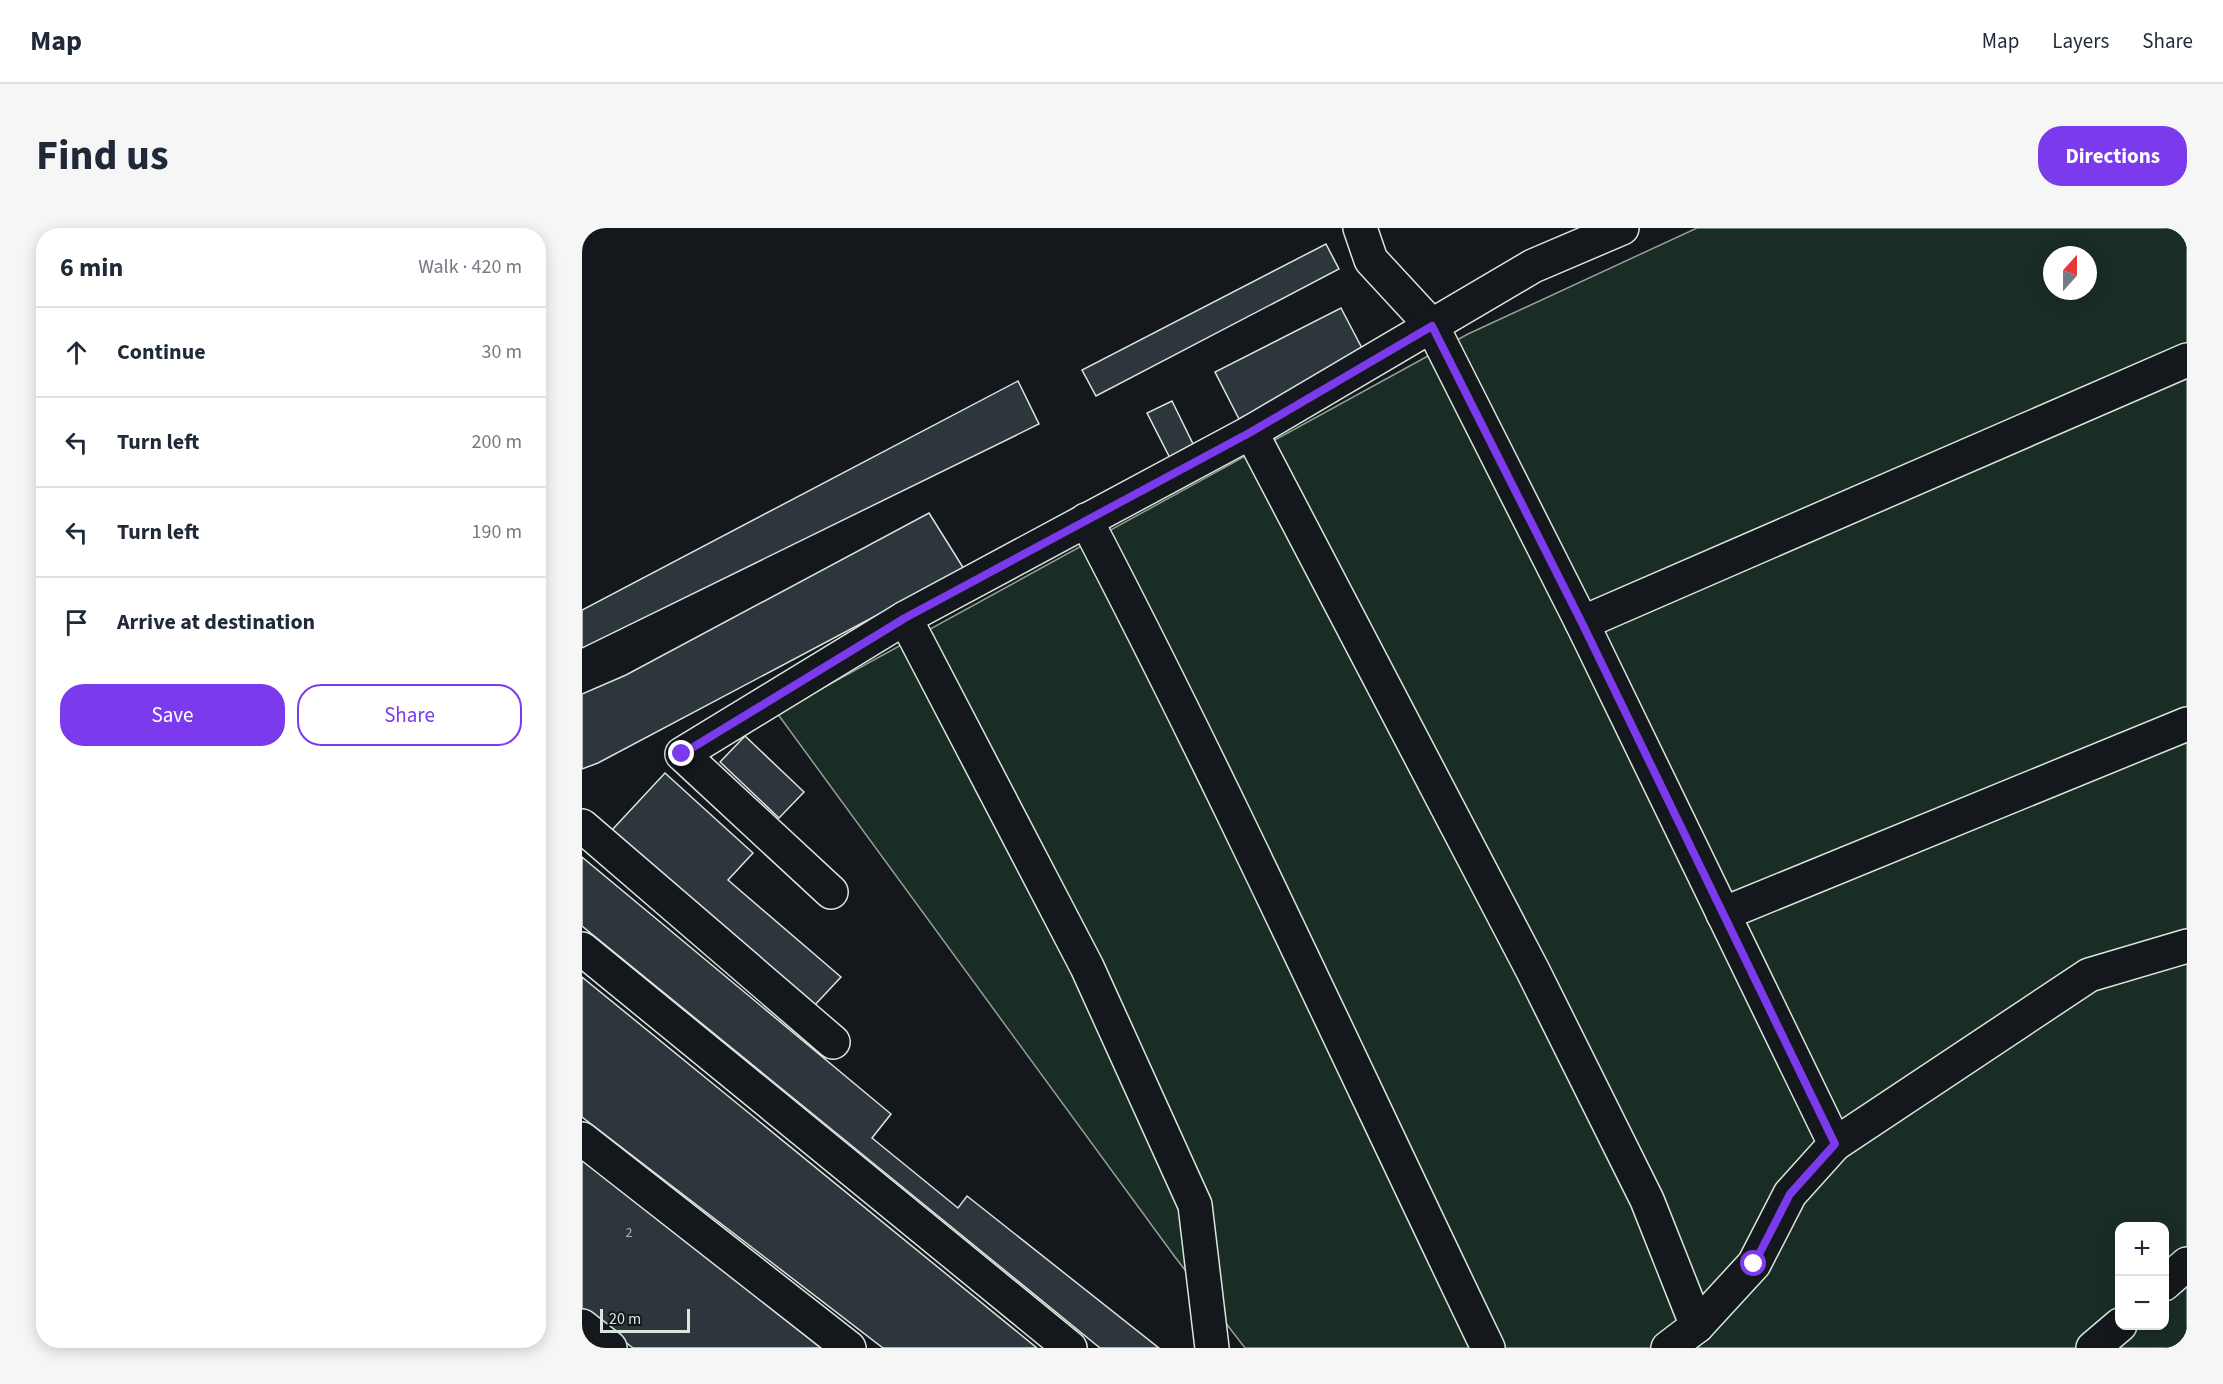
<!DOCTYPE html>
<meta charset="utf-8">
<style>
body{margin:0;font-family:"Source Sans 3",sans-serif;background:#f6f6f7;color:#1f2937}
.controls{position:absolute;right:18px;bottom:18px;display:grid;overflow:hidden;border-radius:12px;box-shadow:0 3px 15px #0003}
.controls button{width:54px;height:54px;display:grid;place-items:center;padding:0;border:0;border-bottom:2px solid #e0e1e3;background:#fff;color:#1f2937;font:30px sans-serif}
.compass{position:absolute;left:1461px;top:18px;width:54px;height:54px;border-radius:50%;background:#fff;box-shadow:0 3px 15px #0003;rotate:21deg}
.scale{position:absolute;left:18px;bottom:15px;width:90px;box-sizing:border-box;padding-left:6px;border:3px solid #d8e6dc;border-top:0;font-size:16px;line-height:21px;white-space:nowrap;color:#d8e6dc;-webkit-text-stroke:4px #14181c;paint-order:stroke}
.stop{position:absolute;width:18px;height:18px;margin:-14px;border:4px solid #7c3aed;border-radius:50%;background:#fff}
.stop.end{background:#7c3aed;border-color:#fff;box-shadow:0 2px 6px #0008}
.list{margin:0;padding:0;list-style:none}
h2{display:flex;justify-content:space-between;align-items:center;height:78px;margin:0;padding:0 24px;font-size:26px}
h2 small{font-size:20px;font-weight:400;color:#747a83}
.list li{display:grid;grid-template-columns:39px 1fr auto;gap:18px;align-items:center;box-sizing:border-box;height:90px;padding:0 24px;border-top:2px solid #e0e1e3}
.list b{display:block;font-size:22px;white-space:nowrap}
.list em{font-size:20px;font-style:normal;color:#747a83}
.actions{display:flex;gap:12px;padding:18px 24px}
.actions a{flex:1;padding:14px 0;border:2px solid #7c3aed;border-radius:24px;text-align:center;font-size:21px;color:#7c3aed}
.actions .main{background:#7c3aed;color:#fff}
.icon{flex:none;width:33px;height:33px;fill:none;stroke:currentColor;stroke-width:2;stroke-linecap:round;stroke-linejoin:round}
.map{position:relative;flex:none;width:1605px;height:1120px;overflow:hidden;border-radius:24px}
header{display:flex;align-items:center;gap:36px;box-sizing:border-box;height:84px;padding:0 30px;background:#fff;border-bottom:2px solid #e0e1e3}
header strong{font-size:28px}
nav{display:flex;gap:33px;margin-inline-start:auto;font-size:21px}
.intro{display:flex;align-items:center;justify-content:space-between;box-sizing:border-box;height:144px;padding:0 36px}
h1{margin:0;font-size:42px}
.button{padding:15px 27px;border-radius:24px;background:#7c3aed;color:#fff;font-size:21px;font-weight:700}
main{display:flex;gap:36px;padding:0 36px}
aside{flex:1;background:#fff;border-radius:24px;box-shadow:0 3px 15px #0003}
.map>svg:first-child{display:block}
</style>
<header>
<strong>Map</strong>
<nav><a>Map</a><a>Layers</a><a>Share</a></nav>
</header>
<div class="intro"><h1>Find us</h1><a class="button">Directions</a></div>
<main>
<aside>
<h2>6 min<small>Walk · 420 m</small></h2>
<ul class="list">
<li><svg class="icon" aria-label="ahead" viewBox="0 0 24 24"><path d="M12 20V5M6 11l6-6 6 6"/></svg><div><b>Continue</b></div><em>30 m</em></li>
<li><svg class="icon" aria-label="left" viewBox="0 0 24 24"><path d="M17 20v-9H6M10 6l-5 5 5 5"/></svg><div><b>Turn left</b></div><em>200 m</em></li>
<li><svg class="icon" aria-label="left" viewBox="0 0 24 24"><path d="M17 20v-9H6M10 6l-5 5 5 5"/></svg><div><b>Turn left</b></div><em>190 m</em></li>
<li><svg class="icon" aria-label="arrive" viewBox="0 0 24 24"><path d="M6 21V4h12l-3 4 3 4H6"/></svg><div><b>Arrive at destination</b></div></li>
</ul>
<div class="actions"><a class="main">Save</a><a>Share</a></div>
</aside>
<div class="map">
<svg width="1605" height="1120" viewBox="0 0 1605 1120">
<rect width="100%" height="100%" fill="#14181c"/>
<path fill="#1a2d24" stroke="#939e99" stroke-width="1.5" fill-rule="evenodd" d="M 1115,0 L 1605,0 L 1605,1120 L 663,1120 L 593,1029 L 195,485 L 886,106 ZM 1470,27 L 1506,27 L 1506,63 L 1470,63 ZM 1538,998 L 1582,998 L 1582,1098 L 1538,1098 Z"/>
<g fill="#2c363c" stroke="#d8e6dc" stroke-width="1.5">
<polygon points="744,16 757,41 514,168 500,142"/>
<polygon points="759,80 783,126 657,191 633,144"/>
<polygon points="436,153 457,196 0,420 0,382"/>
<polygon points="590,173 612,218 588,230 565,185"/>
<polygon points="347,285 382,341 16,535 0,541 0,466 44,447"/>
<polygon points="163,508 222,564 197,590 138,534"/>
<polygon points="83,545 171,625 146,652 259,749 231,779 30,602"/>
<polygon points="0,629 309,886 290,910 376,980 385,968 577,1120 518,1120 0,698"/>
<polygon points="0,749 455,1120 301,1120 0,889"/>
<polygon points="0,930 239,1120 51,1120 0,1080"/>
</g>
<g fill="none" stroke-linecap="round" stroke-linejoin="round">
<g stroke="#d8e6dc" stroke-width="36">
<g id="minor">
<polyline points="778,0 789,32 850,98 1000,395 1253,916 1208,966 1172,1036 1115,1098 1086,1120"/>
<polyline points="669,204 951,743 1065,972 1115,1098"/>
<path d="M 504,292 C 646,564 773,844 906,1120"/>
<polyline points="1000,395 1605,132"/>
<polyline points="0,598 251,814"/>
<polyline points="249,664 100,526 323,390"/>
<polyline points="1141,686 1605,496"/>
<polyline points="0,721 488,1120"/>
<polyline points="0,911 267,1120"/>
<polyline points="1253,916 1507,747 1605,718"/>
<polyline points="1582,1056 1605,1036"/>
<polyline points="0,1098 28,1120"/>
<polyline points="630,1120 613,977 505,739 323,390 669,204 951,38 1040,0"/>
<polyline points="1511,1120 1538,1097"/>
</g>
</g>
<use href="#minor" stroke="#14181c" stroke-width="33"/>
</g>
<g fill="none" stroke-linecap="round" stroke-linejoin="round">
<polyline stroke="#7c3aed" stroke-width="8" points="100,526 323,390 669,204 850,98 1000,395 1253,916 1208,966 1172,1036"/>
</g>
<g text-anchor="middle" dominant-baseline="central" stroke-width="4.5" stroke-linejoin="round" paint-order="stroke">
<g font-size="14" fill="#adbab4">
<text x="47" y="1005">2</text>
</g>
</g>
</svg>
<div class="controls">
<button>+</button>
<button>−</button>
</div>
<svg class="compass" viewBox="-18 -18 36 36"><path d="M0-13l5 13h-10z" fill="#e53935"/><path d="M0 13l5-13h-10z" fill="#747a83"/></svg>
<div class="scale">20 m</div>
<div class="stop" style="left:1172px;top:1036px"></div>
<div class="stop end" style="left:100px;top:526px"></div>
</div>
</main>
